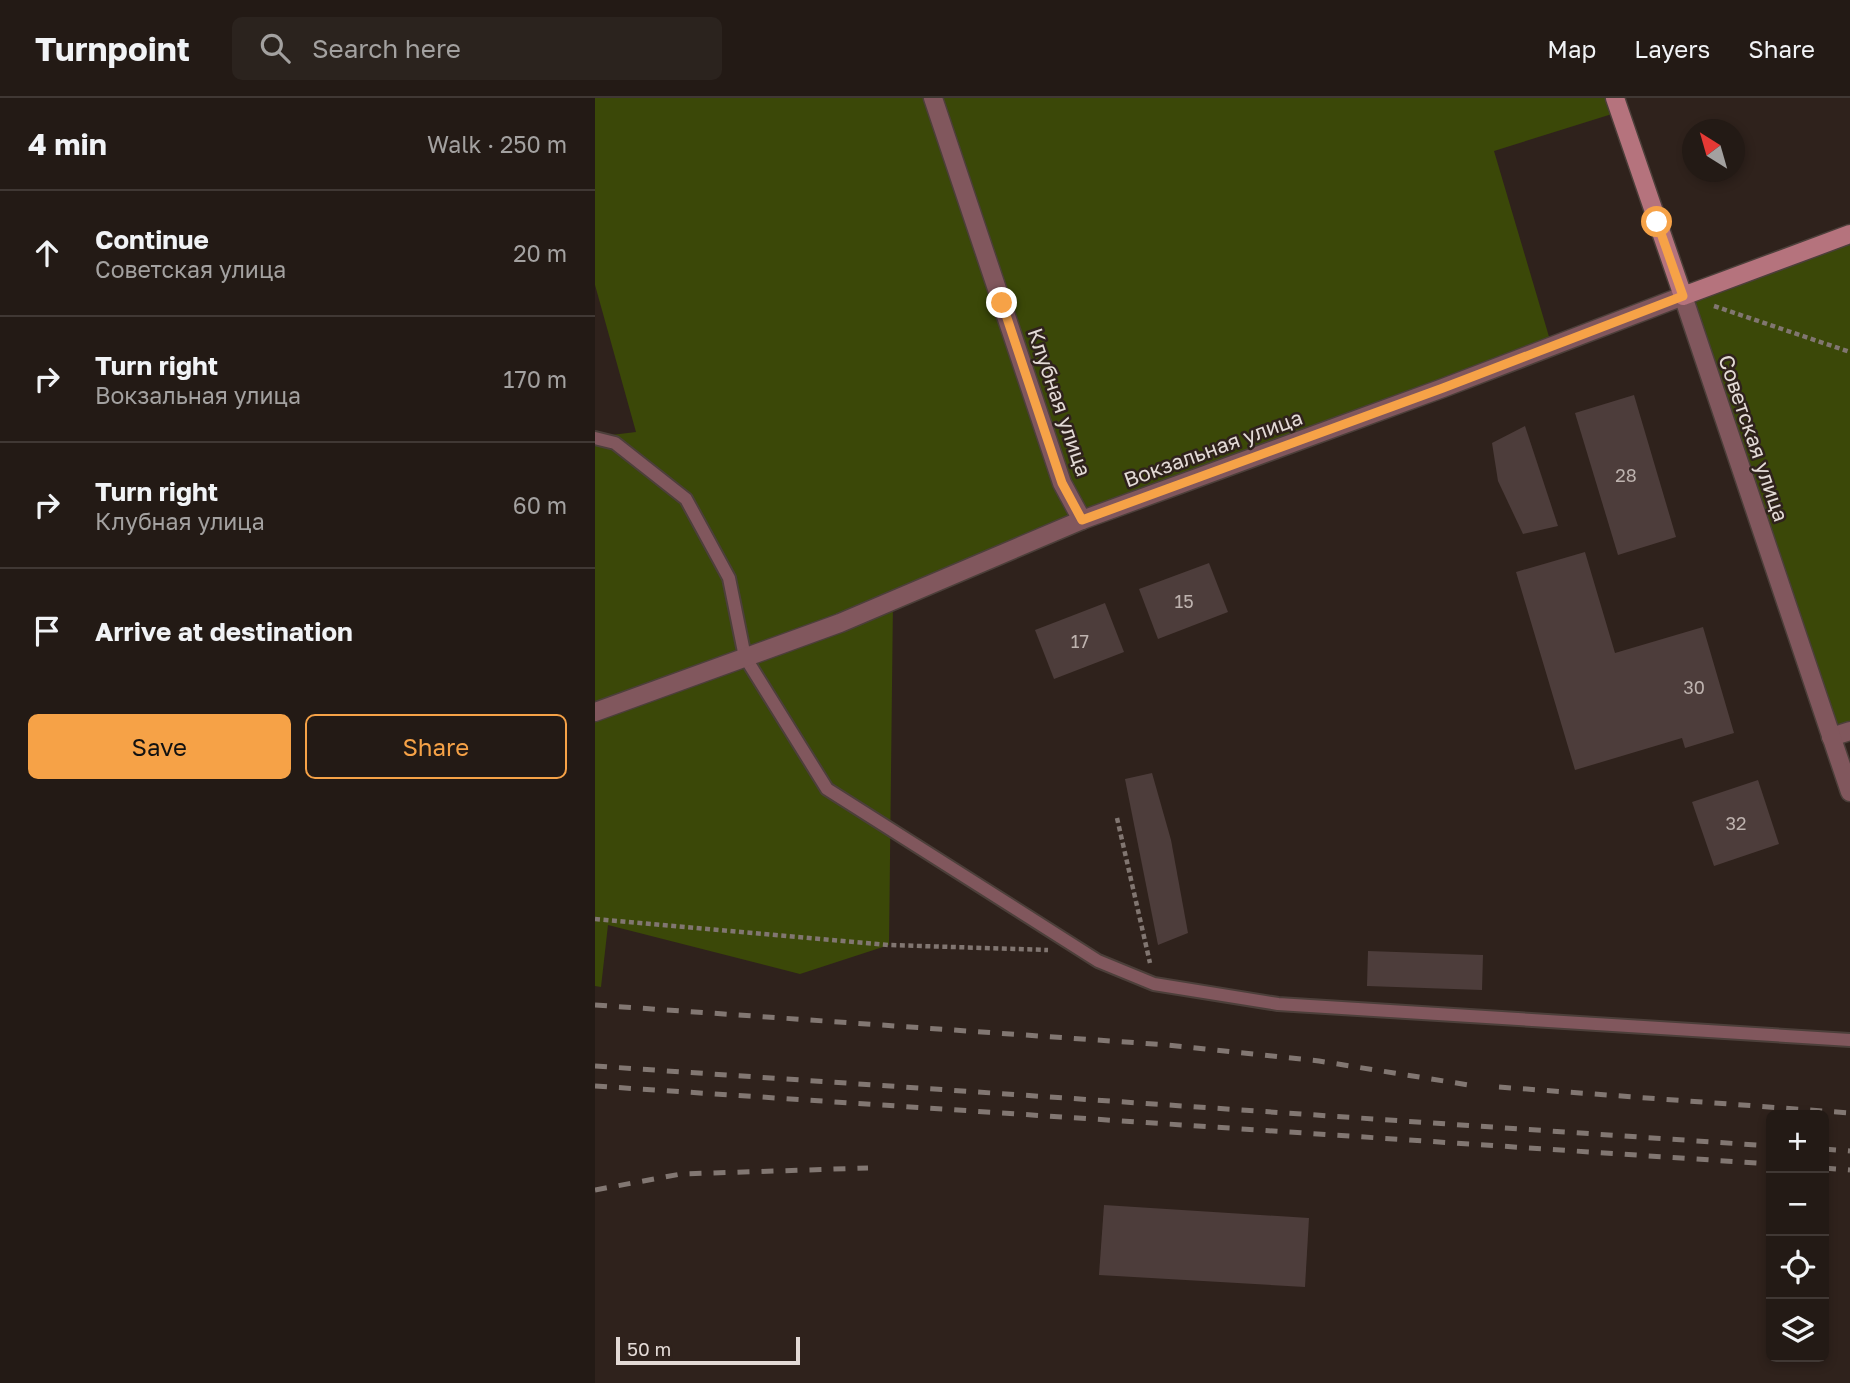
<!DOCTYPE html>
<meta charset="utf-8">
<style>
body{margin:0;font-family:"Golos Text",sans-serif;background:#2b231e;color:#f1f3f6}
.controls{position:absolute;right:21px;bottom:21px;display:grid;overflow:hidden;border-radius:10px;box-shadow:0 4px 10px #0003}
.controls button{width:63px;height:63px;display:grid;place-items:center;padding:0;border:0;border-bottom:2px solid #403834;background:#231a15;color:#f1f3f6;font:35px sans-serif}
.compass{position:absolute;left:1087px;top:21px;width:63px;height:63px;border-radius:50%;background:#231a15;box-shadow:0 4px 10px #0003;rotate:323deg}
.scale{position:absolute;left:21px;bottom:18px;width:184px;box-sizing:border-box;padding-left:7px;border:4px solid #e3dad6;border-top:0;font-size:19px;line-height:24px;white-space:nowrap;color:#e3dad6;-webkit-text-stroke:5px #2f221c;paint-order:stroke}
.stop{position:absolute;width:21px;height:21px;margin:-16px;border:5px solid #f6a247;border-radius:50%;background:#fff}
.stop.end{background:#f6a247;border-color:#fff;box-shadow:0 2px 7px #0008}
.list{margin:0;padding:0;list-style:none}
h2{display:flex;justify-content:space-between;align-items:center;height:91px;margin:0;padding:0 28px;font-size:30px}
h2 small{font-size:23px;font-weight:400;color:#a3a1a0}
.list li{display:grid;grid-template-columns:46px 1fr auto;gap:21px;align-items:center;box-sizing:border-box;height:126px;padding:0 28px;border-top:2px solid #403834}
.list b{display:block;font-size:26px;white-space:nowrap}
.list p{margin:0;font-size:23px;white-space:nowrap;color:#a3a1a0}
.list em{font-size:23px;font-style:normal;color:#a3a1a0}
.actions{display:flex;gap:14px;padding:21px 28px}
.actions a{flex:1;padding:16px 0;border:2px solid #f6a247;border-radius:10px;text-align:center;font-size:24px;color:#f6a247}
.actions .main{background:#f6a247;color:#111}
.icon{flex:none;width:38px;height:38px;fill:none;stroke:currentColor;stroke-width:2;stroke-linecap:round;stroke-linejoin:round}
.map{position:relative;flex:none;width:1255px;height:1285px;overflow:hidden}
header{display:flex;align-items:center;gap:42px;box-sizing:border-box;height:98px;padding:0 35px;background:#231a15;border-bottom:2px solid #403834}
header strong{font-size:33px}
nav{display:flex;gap:38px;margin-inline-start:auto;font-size:24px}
.search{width:490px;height:63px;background:#2b231e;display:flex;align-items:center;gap:18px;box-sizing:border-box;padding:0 24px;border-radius:10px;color:#a3a1a0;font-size:26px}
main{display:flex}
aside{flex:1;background:#231a15}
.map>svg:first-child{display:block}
</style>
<header>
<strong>Turnpoint</strong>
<div class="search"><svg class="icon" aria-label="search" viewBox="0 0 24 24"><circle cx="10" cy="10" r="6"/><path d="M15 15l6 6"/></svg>Search here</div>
<nav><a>Map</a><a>Layers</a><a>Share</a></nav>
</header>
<main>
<aside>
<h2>4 min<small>Walk · 250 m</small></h2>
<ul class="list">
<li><svg class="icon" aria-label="ahead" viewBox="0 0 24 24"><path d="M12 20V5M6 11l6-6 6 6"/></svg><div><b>Continue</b><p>Советская улица</p></div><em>20 m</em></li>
<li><svg class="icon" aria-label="right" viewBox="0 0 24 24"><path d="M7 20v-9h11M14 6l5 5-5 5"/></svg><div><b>Turn right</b><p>Вокзальная улица</p></div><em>170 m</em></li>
<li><svg class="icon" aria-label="right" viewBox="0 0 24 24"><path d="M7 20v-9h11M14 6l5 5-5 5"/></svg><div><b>Turn right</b><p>Клубная улица</p></div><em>60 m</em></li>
<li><svg class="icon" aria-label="arrive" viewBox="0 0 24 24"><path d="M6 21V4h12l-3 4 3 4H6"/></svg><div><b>Arrive at destination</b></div></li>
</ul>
<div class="actions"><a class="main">Save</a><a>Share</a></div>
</aside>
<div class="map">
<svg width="1255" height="1285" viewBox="0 0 1255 1285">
<rect width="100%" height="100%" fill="#2f221c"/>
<g fill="#3b4808">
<polygon points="0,0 1012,0 1017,16 899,53 955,242 298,502 294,847 205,876 13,827 6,889 0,888 0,339 41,334 0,187"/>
<polygon points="1255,136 1255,633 1236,639 1088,198"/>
</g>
<g fill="#4d3d3b">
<polygon points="1039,297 1081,439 1023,457 980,315"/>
<polygon points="930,328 963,428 928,436 903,383 897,345"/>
<polygon points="990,454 1020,555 1108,529 1139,635 1090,650 1087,640 980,672 921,474"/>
<polygon points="614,465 633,514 563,541 544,491"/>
<polygon points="510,505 529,554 459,581 440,532"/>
<polygon points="557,675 576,742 593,835 563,847 530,681"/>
<polygon points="1163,682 1184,746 1119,768 1097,704"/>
<polygon points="773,853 888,857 887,892 772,888"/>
<polygon points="509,1107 714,1120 710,1189 504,1177"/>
</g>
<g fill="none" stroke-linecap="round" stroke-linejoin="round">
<g stroke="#4c3f3a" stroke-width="16">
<polyline id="service" points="0,340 20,345 91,401 134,480 150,559 232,691 503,863 559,886 683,906 1255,942"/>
</g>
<g stroke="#4c3f3a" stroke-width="21">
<g id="minor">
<polyline points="338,0 467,385 487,422"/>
<polyline points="0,614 245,525 487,422 848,290 1088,198"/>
<polyline points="1236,639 1255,633"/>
</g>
</g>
<g stroke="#4c3f3a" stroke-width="21">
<polyline id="tertiary" points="1088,198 1255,694"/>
</g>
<g stroke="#4c3f3a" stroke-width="21">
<polyline id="secondary" points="1020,0 1088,198 1255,136"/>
</g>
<g stroke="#817671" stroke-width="4.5" stroke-dasharray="5 3.5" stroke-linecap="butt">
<polyline points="1119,208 1255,254"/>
<polyline points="522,720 555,865"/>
<polyline points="0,821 294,847 453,852"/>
</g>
<use href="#service" stroke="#81575d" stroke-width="12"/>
<use href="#minor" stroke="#81575d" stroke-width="18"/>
<use href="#tertiary" stroke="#81575d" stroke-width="18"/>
<use href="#secondary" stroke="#b5737d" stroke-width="18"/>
<g stroke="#827772" stroke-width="5" stroke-dasharray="12 12" stroke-linecap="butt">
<polyline points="0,907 573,947 724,963 874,987"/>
<polyline points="0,968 1176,1048"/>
<polyline points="0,988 1176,1066"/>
<polyline points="904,989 1255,1015"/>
<polyline points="1229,1051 1255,1053"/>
<polyline points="1229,1070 1255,1072"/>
<polyline points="0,1092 86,1076 273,1070"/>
</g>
</g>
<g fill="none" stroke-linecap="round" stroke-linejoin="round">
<polyline stroke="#f6a247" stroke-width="9" points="407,205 467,385 487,422 848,290 1088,198 1062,124"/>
</g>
<g text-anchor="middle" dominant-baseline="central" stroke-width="5" stroke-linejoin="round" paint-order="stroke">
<g font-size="18" fill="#beb3af">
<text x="1031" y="377">28</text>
<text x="589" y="503">15</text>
<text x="485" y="543">17</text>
<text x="1099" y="589">30</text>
<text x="1141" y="725">32</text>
</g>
<g font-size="21" fill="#e3dad6" stroke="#2f221c">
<text transform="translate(465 304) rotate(71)">Клубная улица</text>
<text transform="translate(1159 340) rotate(71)">Советская улица</text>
<text transform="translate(618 350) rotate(-20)">Вокзальная улица</text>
</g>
</g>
</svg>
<div class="controls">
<button>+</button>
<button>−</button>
<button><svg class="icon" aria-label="locate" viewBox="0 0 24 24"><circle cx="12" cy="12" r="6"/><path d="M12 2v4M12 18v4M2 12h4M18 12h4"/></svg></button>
<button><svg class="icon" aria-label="layers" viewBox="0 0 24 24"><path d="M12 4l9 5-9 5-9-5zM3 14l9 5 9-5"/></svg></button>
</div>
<svg class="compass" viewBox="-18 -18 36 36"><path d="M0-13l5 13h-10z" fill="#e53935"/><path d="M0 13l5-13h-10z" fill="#a3a1a0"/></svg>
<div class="scale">50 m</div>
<div class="stop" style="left:1062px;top:124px"></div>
<div class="stop end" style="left:407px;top:205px"></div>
</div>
</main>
